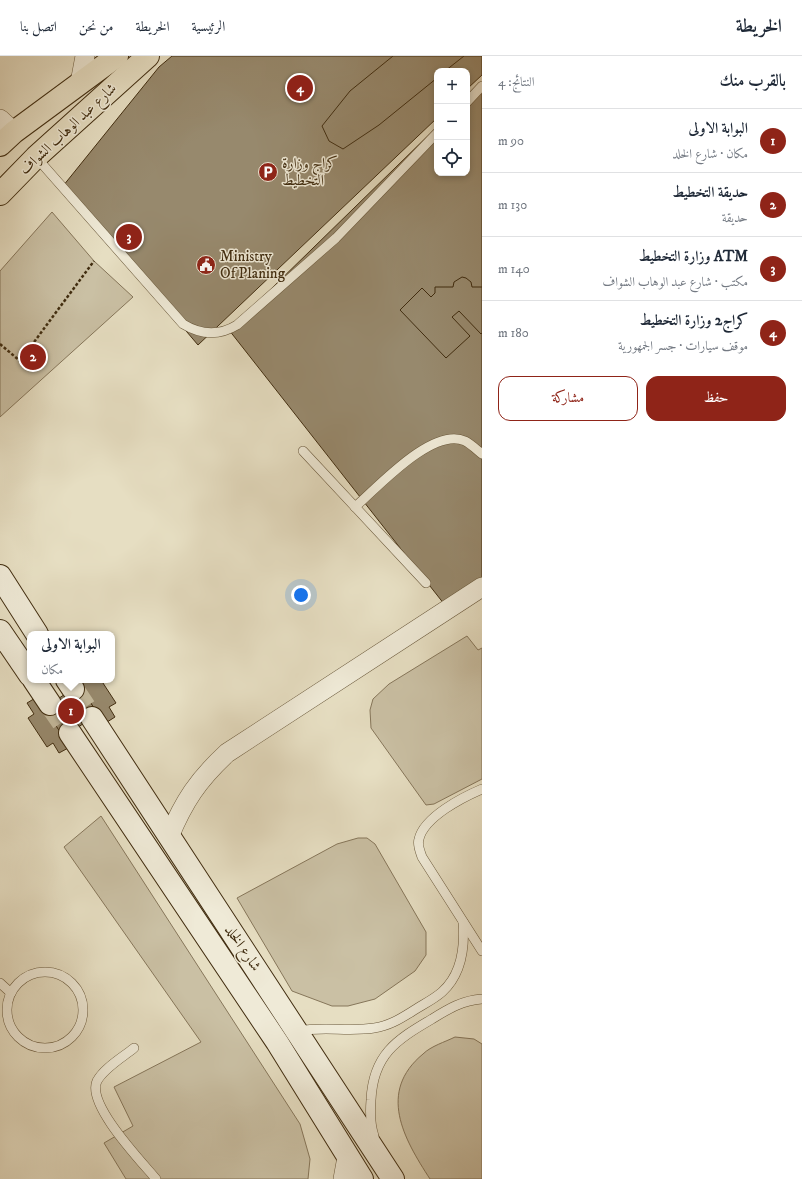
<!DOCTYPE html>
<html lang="ar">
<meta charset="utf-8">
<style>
body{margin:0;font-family:"IM FELL DW Pica",Amiri,serif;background:#f2f2f3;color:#1f2937;direction:rtl}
.controls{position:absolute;right:12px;top:12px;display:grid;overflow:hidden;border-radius:8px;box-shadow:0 2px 6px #0003}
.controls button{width:36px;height:36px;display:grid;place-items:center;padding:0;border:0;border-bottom:1px solid #e0e1e3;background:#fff;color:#1f2937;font:20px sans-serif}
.you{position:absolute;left:301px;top:539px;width:14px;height:14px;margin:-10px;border:3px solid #fff;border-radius:50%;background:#1a73e8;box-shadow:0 0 0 6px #1a73e833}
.badge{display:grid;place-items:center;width:26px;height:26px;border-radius:50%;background:#8f2418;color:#fff;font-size:13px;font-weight:700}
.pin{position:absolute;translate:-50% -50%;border:2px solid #fff;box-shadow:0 1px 4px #0006}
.popup{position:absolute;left:27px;top:575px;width:88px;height:52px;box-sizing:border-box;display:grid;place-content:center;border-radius:8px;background:#fff;filter:drop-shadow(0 1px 3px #0005);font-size:13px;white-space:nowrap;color:#747a83}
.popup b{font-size:15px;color:#1f2937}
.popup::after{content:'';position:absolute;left:50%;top:100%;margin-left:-8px;border:8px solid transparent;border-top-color:#fff}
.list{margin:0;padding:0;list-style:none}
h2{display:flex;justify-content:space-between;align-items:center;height:52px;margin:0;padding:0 16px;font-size:17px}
h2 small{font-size:13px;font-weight:400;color:#747a83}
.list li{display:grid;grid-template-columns:26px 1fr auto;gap:12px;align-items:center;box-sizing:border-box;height:64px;padding:0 16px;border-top:1px solid #e0e1e3}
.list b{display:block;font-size:15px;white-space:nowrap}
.list p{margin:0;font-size:13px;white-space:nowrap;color:#747a83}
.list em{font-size:13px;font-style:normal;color:#747a83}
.actions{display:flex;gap:8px;padding:12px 16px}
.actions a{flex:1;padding:9px 0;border:1px solid #8f2418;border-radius:12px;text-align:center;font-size:14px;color:#8f2418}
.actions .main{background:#8f2418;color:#fff}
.icon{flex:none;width:22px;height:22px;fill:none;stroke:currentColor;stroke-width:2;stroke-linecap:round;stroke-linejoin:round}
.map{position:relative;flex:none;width:482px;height:1123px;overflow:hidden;direction:ltr}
header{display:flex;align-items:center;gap:24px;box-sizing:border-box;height:56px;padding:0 20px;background:#fff;border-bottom:1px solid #e0e1e3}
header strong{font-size:19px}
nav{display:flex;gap:22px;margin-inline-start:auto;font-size:14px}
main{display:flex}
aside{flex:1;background:#fff}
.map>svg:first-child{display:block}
</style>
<header>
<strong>الخريطة</strong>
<nav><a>الرئيسية</a><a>الخريطة</a><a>من نحن</a><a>اتصل بنا</a></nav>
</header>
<main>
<aside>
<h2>بالقرب منك<small>النتائج: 4</small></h2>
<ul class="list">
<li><span class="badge">1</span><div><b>البوابة الاولى</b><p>مكان · شارع الخلد</p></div><em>90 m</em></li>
<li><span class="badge">2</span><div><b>حديقة التخطيط</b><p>حديقة</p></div><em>130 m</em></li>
<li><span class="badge">3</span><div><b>ATM وزارة التخطيط</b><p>مكتب · شارع عبد الوهاب الشواف</p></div><em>140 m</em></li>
<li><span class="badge">4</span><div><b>كراج2 وزارة التخطيط</b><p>موقف سيارات · جسر الجمهورية</p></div><em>180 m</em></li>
</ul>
<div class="actions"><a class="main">حفظ</a><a>مشاركة</a></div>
</aside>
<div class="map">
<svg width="482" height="1123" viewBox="0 0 482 1123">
<rect width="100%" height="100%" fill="#e6dec2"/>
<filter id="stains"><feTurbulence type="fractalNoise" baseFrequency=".005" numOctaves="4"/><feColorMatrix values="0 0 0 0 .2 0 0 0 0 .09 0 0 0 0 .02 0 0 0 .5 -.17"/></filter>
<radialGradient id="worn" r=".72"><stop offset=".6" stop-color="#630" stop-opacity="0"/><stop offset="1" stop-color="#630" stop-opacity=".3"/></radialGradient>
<g fill="#cac0a4" stroke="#86765a">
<polygon points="52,156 94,205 133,241 0,361 0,215"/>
<polygon points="467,580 478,594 482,592 482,723 434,748 426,749 371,672 370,654 373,643 389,628"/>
<polygon points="101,760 300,1068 310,1103 308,1123 126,1123 104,1087 133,1070 114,1031 201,986 64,791"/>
<polygon points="358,782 367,782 375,788 426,876 426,899 415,915 375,943 348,950 332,950 292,935 237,842 337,788"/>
<path d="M 455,981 L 474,983 L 482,988 L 482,1123 L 430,1123 C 404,1083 377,1036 423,998 C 431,990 445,986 455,981 Z"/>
</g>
<g fill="#97896d" stroke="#412d10">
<polygon points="172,0 482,0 482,19 467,33 467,15 437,15 437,62 198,289 63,130 159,11"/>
<polygon points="393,0 464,0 445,15 437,15 437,22 379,69 343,93 329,85 322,70 350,35"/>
<polygon points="482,27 482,529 448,553 229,274 437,71 437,117 467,117 467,42"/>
<polygon points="462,221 466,222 471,226 472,231 482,231 482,277 481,278 459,255 452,261 470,280 446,302 400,254 422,232 431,241 435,237 435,231 453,231 454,226"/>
<polygon points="76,624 101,624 116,647 109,651 115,661 104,668"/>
<polygon points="79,629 98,658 63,681 44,652"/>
<polygon points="37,641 70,691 59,697 53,687 47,691 28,662 34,658 27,647"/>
</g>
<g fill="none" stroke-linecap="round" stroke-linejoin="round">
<g stroke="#c5bb9e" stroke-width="22" stroke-dasharray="22 11" stroke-linecap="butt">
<polyline points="73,633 92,662"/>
<polyline points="50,648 70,677"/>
</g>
<g stroke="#6a593c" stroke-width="10">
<g id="service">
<polyline points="467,46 482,30"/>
<path d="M 36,101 L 183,268 C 201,279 219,280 237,269 L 336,182 L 437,77"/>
<polyline points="303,395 426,527"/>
<path d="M 355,451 C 377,432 433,370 465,385 C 471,388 477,394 482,398"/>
<path d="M 482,733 C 463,741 424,761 419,783 C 417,789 420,795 422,801 L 482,895"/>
<circle cx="45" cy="954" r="38"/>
<polyline points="0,927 11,937"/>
<path d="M 298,975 C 323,970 349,976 374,972 C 390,970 403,961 416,953 C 424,948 434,943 442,936 C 462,918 465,891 463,866"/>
<path d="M 134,992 C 123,1001 104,1012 97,1025 C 86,1048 141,1105 156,1123"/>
<path d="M 374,1080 C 370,1068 370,1056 371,1044 C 373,999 396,984 432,963 C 448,953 463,944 482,943"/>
</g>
</g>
<g stroke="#6a593c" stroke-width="20">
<g id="minor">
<polyline points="80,27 85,0"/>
<polyline points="0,63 14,76"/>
<path d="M 169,781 C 184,745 198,724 227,697 L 482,531"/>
<polyline points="343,1123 347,1101"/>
</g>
</g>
<g stroke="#412d10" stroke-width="24">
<g id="secondary">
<polyline points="0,520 37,578"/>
<polyline points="0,575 30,619"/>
<polyline points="34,624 50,648"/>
<polyline points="67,624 73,633"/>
<polyline points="92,662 393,1123"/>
<polyline points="70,677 277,986 362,1123"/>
</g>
</g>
<g stroke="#412d10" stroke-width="24">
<g id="primary">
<polyline points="0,89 14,76 117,0"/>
<polyline points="0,138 36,101 148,0"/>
</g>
</g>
<polyline stroke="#412d10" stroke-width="2.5" stroke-dasharray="3 2" stroke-linecap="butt" points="0,288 20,305 94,205"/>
<use href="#service" stroke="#efead7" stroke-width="9"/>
<use href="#minor" stroke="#efead7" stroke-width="19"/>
<use href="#secondary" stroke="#efead7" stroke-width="22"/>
<use href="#primary" stroke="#e6dec2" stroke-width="22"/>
</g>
<defs>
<g id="parking-disc" transform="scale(1)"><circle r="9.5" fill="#8f2418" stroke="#efead7"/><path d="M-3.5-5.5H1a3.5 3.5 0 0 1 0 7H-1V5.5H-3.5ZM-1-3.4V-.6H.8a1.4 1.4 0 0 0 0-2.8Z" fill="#fff"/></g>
<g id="civic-disc" transform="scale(1)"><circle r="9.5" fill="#8f2418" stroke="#efead7"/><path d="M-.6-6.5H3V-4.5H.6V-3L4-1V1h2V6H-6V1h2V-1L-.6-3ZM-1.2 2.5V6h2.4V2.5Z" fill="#fff"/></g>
</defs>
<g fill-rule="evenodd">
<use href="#parking-disc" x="268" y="116"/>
<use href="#civic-disc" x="206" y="209"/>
</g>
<g text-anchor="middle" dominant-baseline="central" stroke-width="3" stroke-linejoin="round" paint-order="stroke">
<g font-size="15" fill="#412d10" stroke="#efead7">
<text transform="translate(68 73) rotate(-43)">شارع عبد الوهاب الشواف</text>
<text transform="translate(243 892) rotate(56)">شارع الخلد</text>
</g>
<g font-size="15" fill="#412d10" stroke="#efead7" text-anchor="start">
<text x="282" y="107">كراج وزارة<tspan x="282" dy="17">التخطيط</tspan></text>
<text x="220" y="200">Ministry<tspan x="220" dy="17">Of Planing</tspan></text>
</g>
</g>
<rect width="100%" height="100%" filter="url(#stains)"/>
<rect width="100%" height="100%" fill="url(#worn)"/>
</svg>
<div class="controls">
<button>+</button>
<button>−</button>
<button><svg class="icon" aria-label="locate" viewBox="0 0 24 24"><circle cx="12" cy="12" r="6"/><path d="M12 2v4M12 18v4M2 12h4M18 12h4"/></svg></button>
</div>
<div class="you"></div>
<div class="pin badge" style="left:71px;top:655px">1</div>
<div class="popup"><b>البوابة الاولى</b>مكان</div>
<div class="pin badge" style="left:33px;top:301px">2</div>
<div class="pin badge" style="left:129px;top:181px">3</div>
<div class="pin badge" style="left:300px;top:32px">4</div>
</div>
</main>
